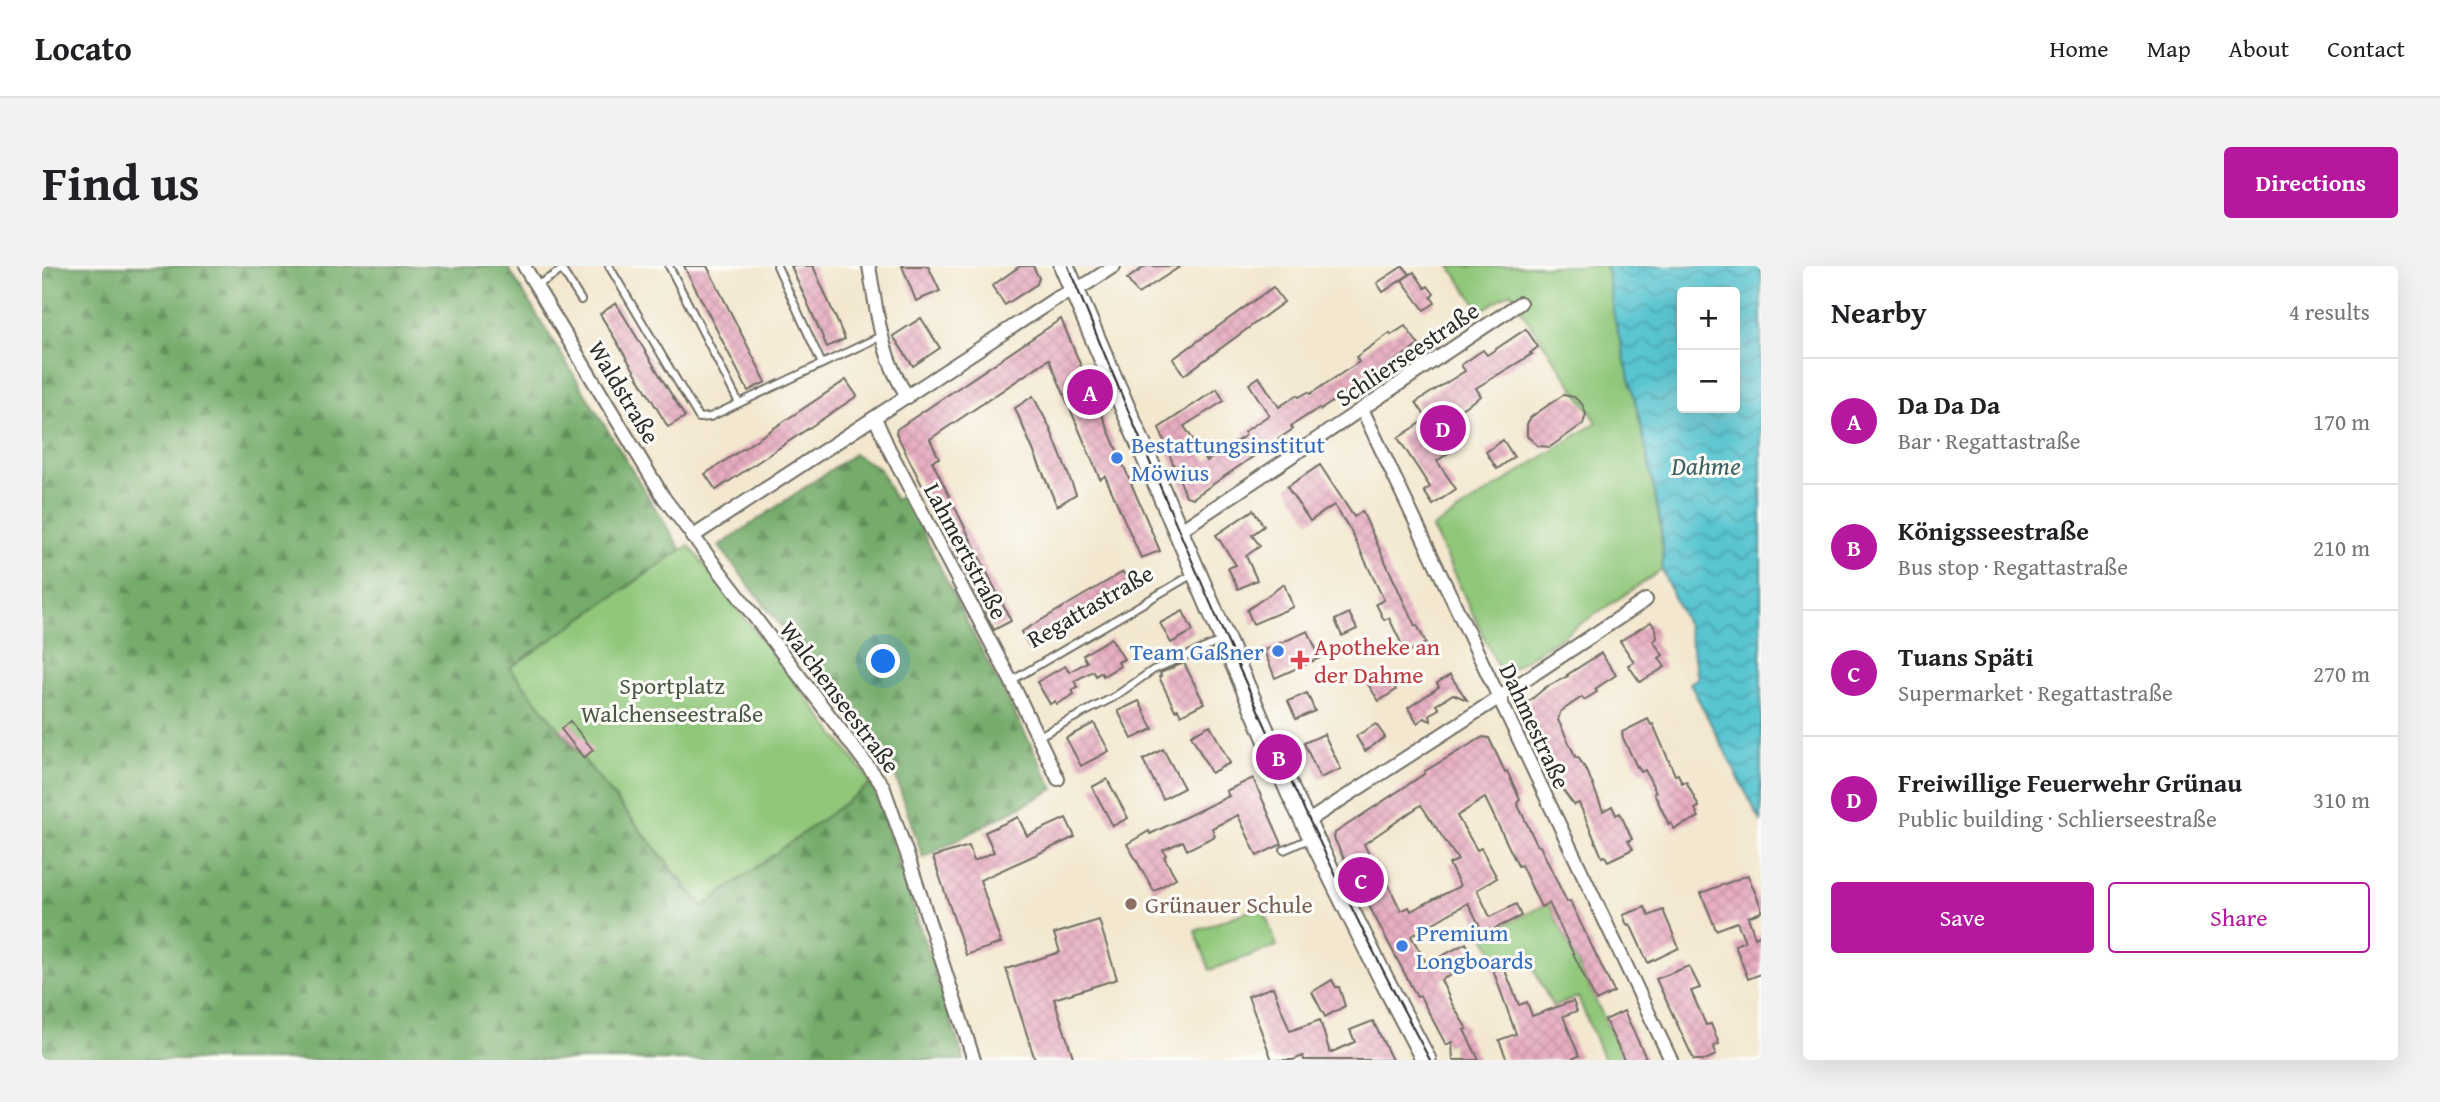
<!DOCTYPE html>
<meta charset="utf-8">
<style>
body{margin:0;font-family:"Gentium Book Plus",serif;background:#f2f2f2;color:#202124}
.controls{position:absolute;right:21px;top:21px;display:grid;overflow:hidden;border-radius:7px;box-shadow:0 7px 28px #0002}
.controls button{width:63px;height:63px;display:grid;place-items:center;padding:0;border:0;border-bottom:2px solid #e0e0e0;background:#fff;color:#202124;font:35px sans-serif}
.you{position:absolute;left:842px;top:396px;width:24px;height:24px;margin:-18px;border:5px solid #fff;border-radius:50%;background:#1a73e8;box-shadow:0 0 0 10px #1a73e833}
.badge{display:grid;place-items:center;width:46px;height:46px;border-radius:50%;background:#b5179e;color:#fff;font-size:23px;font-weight:700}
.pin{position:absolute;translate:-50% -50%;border:4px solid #fff;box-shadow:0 2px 7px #0006}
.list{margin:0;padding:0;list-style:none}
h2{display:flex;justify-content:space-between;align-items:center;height:91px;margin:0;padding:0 28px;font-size:30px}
h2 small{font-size:23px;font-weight:400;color:#757577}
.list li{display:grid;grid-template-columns:46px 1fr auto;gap:21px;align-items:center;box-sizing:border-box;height:126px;padding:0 28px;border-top:2px solid #e0e0e0}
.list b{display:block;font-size:26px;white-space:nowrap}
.list p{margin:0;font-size:23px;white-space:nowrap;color:#757577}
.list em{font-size:23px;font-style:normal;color:#757577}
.actions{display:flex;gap:14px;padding:21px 28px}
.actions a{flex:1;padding:16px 0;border:2px solid #b5179e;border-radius:7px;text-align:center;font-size:24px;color:#b5179e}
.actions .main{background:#b5179e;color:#fff}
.map{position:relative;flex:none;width:1719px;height:794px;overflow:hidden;border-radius:7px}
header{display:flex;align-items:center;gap:42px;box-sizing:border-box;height:98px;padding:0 35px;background:#fff;border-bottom:2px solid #e0e0e0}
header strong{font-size:33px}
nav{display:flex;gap:38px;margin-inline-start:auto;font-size:24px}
.intro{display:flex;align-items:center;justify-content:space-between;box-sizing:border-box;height:168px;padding:0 42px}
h1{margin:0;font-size:49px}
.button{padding:18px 32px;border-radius:7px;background:#b5179e;color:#fff;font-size:24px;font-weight:700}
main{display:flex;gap:42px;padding:0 42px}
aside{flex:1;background:#fff;border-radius:7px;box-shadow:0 7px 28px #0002}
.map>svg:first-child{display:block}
</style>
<header>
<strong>Locato</strong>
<nav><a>Home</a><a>Map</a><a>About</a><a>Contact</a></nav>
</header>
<div class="intro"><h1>Find us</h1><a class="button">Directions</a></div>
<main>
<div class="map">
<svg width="1719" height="794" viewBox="0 0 1719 794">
<defs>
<pattern id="forest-firs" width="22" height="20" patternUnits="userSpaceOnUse" patternTransform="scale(1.75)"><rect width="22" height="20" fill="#74ac6a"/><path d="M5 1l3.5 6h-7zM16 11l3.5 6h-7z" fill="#5f8c57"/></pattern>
<pattern id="water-waves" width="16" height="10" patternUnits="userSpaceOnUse" patternTransform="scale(1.75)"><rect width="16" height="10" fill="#59c5d1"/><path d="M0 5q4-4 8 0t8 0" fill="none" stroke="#4aa0aa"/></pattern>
<pattern id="building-cross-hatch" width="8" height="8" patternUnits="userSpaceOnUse" patternTransform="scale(1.75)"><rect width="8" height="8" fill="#e7acc0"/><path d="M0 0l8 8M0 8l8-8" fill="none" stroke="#c694a5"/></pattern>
</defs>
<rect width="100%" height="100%" fill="#fdfcf7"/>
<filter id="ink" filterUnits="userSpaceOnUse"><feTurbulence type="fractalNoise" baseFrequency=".0143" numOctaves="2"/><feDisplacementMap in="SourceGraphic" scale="14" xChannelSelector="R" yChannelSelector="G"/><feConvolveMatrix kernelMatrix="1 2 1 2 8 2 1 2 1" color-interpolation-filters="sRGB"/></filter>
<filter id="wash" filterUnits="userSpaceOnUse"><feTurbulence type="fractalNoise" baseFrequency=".00686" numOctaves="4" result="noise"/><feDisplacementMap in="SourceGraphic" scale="28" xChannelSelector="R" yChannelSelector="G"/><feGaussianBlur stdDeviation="1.57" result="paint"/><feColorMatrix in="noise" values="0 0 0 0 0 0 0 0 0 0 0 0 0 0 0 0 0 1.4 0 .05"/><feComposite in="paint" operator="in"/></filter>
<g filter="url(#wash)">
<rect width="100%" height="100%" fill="#f3e7cf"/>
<g fill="#90c77a" stroke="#5e7952" stroke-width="2">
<path d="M 1408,0 L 1564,0 C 1575,67 1594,132 1607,199 C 1614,234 1622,268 1620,304 L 1467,405 L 1457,403 L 1390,262 L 1555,156 L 1482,49 L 1469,26 L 1439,45 Z"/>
<polygon points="647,279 830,517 661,641 468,402"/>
<polygon points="1507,637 1510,643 1582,794 1562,794 1536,731 1511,741 1484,688 1456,698 1442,668"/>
<polygon points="1220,640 1235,680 1168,704 1153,665"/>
</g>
<g fill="url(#forest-firs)" stroke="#506c4a" stroke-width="2">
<polygon points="0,0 465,0 639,284 468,402 660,641 830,517 922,794 0,794"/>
<polygon points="812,188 837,202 853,234 860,230 864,232 926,358 1012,523 881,592 853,509 677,280"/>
</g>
<path fill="url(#water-waves)" stroke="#42787e" stroke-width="2" fill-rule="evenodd" d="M 1564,0 L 1719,0 L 1719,556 L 1648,417 L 1656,412 L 1646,362 L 1620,304 L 1621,281 L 1618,254 L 1600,164 L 1572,50 ZM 1640,26 L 1693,26 L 1693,142 L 1640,142 Z"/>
<g id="blocks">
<g fill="url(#building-cross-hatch)" fill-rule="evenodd">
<polygon points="642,0 665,0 724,116 706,125"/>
<polygon points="749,0 771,0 803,73 785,81"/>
<polygon points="860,0 886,0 898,25 874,35"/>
<polygon points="978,0 991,0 997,12 995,18 963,39 950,20"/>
<polygon points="1104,0 1139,0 1096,28 1085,13"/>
<polygon points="1361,0 1368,8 1341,26 1335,17"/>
<polygon points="1372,6 1383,22 1386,20 1392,28 1389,31 1393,37 1382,44 1360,14"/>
<polygon points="1231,21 1242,36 1142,109 1131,93"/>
<polygon points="574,37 643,151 626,161 558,48"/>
<polygon points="879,52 898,82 871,100 851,70"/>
<polygon points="1019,53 1118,285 1099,292 1063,210 1058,213 1007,93 888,173 897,192 890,195 969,355 952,364 854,167 855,163"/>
<polygon points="1363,60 1377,79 1278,144 1277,142 1249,160 1251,163 1151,232 1144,230 1117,162 1175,123 1182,135 1142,160 1165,195 1204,169 1202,166 1227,149 1207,118 1217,111 1237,141 1255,129 1257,131 1266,126 1268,128 1317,96 1314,91 1348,67 1349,69"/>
<polygon points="1484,63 1496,81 1488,87 1490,88 1434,122 1439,130 1391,161 1408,186 1395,195 1414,223 1391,239 1382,225 1388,221 1356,172 1385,153 1374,136 1423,105 1419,99 1441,84 1445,89"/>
<polygon points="804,114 815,130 674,224 663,208"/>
<polygon points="1521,129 1532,131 1540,138 1544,148 1541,158 1508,181 1496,180 1485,170 1485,158 1489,151"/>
<polygon points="991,130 1007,160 1034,228 1015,240 973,142"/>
<polygon points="1461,174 1472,191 1455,203 1444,186"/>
<polygon points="1278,199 1312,251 1320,245 1373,360 1375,359 1384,377 1364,387 1347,352 1342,354 1334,338 1342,334 1309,265 1292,239 1268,255 1245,221"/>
<polygon points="1211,244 1222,260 1210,269 1218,280 1204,290 1215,314 1196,323 1186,302 1194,299 1174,269"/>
<polygon points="1081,306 1091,323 989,383 979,366"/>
<polygon points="1242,318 1251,341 1211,358 1205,344"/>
<polygon points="1141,345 1151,365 1129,377 1118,357"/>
<polygon points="1307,347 1315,363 1300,370 1293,354"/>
<polygon points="1609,356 1614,363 1615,372 1611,375 1621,389 1617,392 1623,401 1598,416 1586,399 1592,396 1578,375"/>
<polygon points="1266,365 1278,392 1233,412 1222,384"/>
<polygon points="1069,372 1082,393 1076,396 1078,400 1061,410 1059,406 1054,410 1051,405 1032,415 1036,421 1030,424 1032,428 1015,438 1013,435 1008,438 995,416 1023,400 1027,406 1045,396 1041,389"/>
<polygon points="1559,387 1574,409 1553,423 1555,426 1542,434 1540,431 1518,446 1516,454 1534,492 1536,491 1546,507 1561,545 1570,540 1574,549 1578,547 1590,573 1586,575 1591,583 1566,595 1563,590 1560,591 1537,537 1532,539 1520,523 1506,488 1491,466 1483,444 1485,437 1504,421 1526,410 1525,409"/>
<polygon points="1142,397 1162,437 1139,449 1136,443 1133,444 1117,411 1119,410 1118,407"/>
<polygon points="1344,408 1354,424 1337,435 1325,417"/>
<polygon points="1408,409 1425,434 1411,428 1394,439 1397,443 1388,448 1389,455 1382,452 1375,457 1366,442 1397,421 1395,417"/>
<polygon points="1265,427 1273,445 1254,453 1246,435"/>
<polygon points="1097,435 1111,463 1090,473 1076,445"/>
<polygon points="1606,453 1609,459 1611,458 1633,509 1636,508 1640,517 1644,515 1657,541 1653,543 1657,551 1632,563 1629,557 1627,559 1612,527 1614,526 1603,504 1599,506 1596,500 1595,501 1581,472 1580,466"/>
<polygon points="528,455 551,484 542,492 519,463"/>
<polygon points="1052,457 1067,485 1039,500 1024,472"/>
<polygon points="1334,458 1343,471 1323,485 1314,470"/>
<polygon points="1168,459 1188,497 1169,507 1149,469"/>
<polygon points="1282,468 1299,503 1278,512 1262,477"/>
<path d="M 1441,471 L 1447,472 L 1463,506 L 1465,505 L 1478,533 L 1475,537 L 1495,579 L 1498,580 L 1525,636 L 1528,635 L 1572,726 L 1554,735 L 1507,637 L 1499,641 L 1479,599 L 1476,600 L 1443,532 L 1415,550 L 1435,584 L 1439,582 L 1455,612 L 1435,624 L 1448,651 L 1474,638 L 1479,650 L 1442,668 L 1426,637 L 1369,670 L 1385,698 L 1424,677 L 1434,696 L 1399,714 L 1410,738 L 1425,763 L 1422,764 L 1437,794 L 1411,794 L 1410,776 L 1404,779 L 1378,730 L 1375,731 L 1324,634 L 1322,635 L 1292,572 L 1293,567 L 1382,508 L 1383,505 ZM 1379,539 L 1416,594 L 1407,598 L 1418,620 L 1369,645 L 1367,641 L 1359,645 L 1338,601 L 1337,602 L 1334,596 L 1331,597 L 1322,578 Z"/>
<polygon points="1121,483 1142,522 1121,533 1101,494"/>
<polygon points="1211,512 1240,578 1215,590 1196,549 1170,562 1173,570 1145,584 1141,575 1121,584 1124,589 1122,591 1134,612 1112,625 1085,578 1107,565 1108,568 1187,530 1184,525"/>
<polygon points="1065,513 1086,552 1071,560 1050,521"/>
<polygon points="976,551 985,570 1024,552 1033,571 938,614 959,677 924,689 891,591 927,580 932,595 952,586 943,566"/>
<polygon points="1706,609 1719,641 1719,646 1706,651 1713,671 1719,668 1719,708 1706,713 1693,679 1703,675 1695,656 1674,664 1659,627"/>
<polygon points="1603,641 1607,650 1621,644 1637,682 1606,697 1588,658 1585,659 1581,649"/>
<polygon points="1057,654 1075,713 1012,733 1032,794 993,794 964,703 1018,686 1012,668"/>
<polygon points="1460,697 1477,739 1485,736 1490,750 1531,735 1535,745 1521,750 1537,790 1527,794 1465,794 1457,774 1474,768 1450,701"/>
<polygon points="1647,700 1658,722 1649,725 1664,759 1669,758 1677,778 1672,780 1674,789 1663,794 1652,794 1614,713"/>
<polygon points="1290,714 1294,721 1297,721 1303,740 1283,751 1270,726"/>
<polygon points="1231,721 1248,765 1278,754 1288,787 1313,776 1308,764 1331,755 1350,794 1262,794 1261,790 1251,794 1230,794 1206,730"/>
<polygon points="1582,745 1605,794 1582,794 1563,754"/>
</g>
</g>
</g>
<g filter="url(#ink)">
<use href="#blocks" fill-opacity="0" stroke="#716d64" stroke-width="2"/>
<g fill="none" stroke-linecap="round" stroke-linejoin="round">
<g stroke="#716d64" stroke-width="10">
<g id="service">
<polyline points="567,0 657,152 668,151 839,70"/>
<polyline points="627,0 697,137"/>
<polyline points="735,0 780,98"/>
<polyline points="494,20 520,4 539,34"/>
<polyline points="969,415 1151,308"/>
<polyline points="995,471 1072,431 1111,404 1179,375"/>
<polyline points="1242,584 1269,572"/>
</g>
</g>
<g stroke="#716d64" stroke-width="16">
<g id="minor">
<polyline points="482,0 622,232 841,520 867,594 932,794"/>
<path d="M 827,0 C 835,46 839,92 866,131"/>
<polyline points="1320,143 1629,794"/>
<polyline points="833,152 847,183 969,415 1016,513"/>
<polyline points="1136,266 1478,37"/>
<polyline points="650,271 1013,33 1046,17 1072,0"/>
<polyline points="1263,557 1444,440 1604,334"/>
</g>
</g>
<g stroke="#716d64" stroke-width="23">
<polyline id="secondary" points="1022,0 1249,527 1339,708 1384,794"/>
</g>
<use href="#service" stroke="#fff" stroke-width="6"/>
<use href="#minor" stroke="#fff" stroke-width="12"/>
<use href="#secondary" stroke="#fff" stroke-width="19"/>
<path stroke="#2b2b2b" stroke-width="2" d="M 1026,0 C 1137,269 1250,537 1388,794"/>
</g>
</g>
<g fill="#3f7fe0" stroke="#fdfcf7" stroke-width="2.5">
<circle cx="1075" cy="192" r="7"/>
<circle cx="1236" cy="385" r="7"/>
<circle cx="1360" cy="680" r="7"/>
</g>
<path fill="#e0444e" stroke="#fdfcf7" stroke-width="2.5" d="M1254.5 383.5h7v7h7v7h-7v7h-7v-7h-7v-7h7z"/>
<circle fill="#8d6e63" stroke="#fdfcf7" stroke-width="2.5" cx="1089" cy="638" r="7"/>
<g text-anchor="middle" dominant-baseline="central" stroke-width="6" stroke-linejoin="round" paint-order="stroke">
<g font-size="24" fill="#2b2b2b" stroke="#fdfcf7">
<text transform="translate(1365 88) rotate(-34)">Schlierseestraße</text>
<text transform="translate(582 126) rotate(59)">Waldstraße</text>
<text transform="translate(924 285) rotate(62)">Lahmertstraße</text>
<text transform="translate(1048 340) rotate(-30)">Regattastraße</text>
<text transform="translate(798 431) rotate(53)">Walchenseestraße</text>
<text transform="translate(1493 460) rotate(65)">Dahmestraße</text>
</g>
<g font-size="24" fill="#366cbe" stroke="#fdfcf7" text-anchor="start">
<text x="1089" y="178">Bestattungsinstitut<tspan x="1089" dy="28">Möwius</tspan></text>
<text x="1222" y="385" text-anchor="end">Team Gaßner</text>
<text x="1374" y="666">Premium<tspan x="1374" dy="28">Longboards</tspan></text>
</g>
<g font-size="24" fill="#be3a42" stroke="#fdfcf7" text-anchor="start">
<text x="1272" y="380">Apotheke an<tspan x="1272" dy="28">der Dahme</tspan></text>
</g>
<g font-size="24" fill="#495a43" stroke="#fdfcf7">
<text x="630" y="419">Sportplatz<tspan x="630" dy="28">Walchenseestraße</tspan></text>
</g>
<g font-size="24" fill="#785e54" stroke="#fdfcf7" text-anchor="start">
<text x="1103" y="638">Grünauer Schule</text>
</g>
<g font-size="26" font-style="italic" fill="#3b6165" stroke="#fdfcf7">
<text x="1664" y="199">Dahme</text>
</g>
</g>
</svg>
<div class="controls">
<button>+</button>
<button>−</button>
</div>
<div class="you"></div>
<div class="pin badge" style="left:1048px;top:126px">A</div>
<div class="pin badge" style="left:1237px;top:491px">B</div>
<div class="pin badge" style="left:1319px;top:614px">C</div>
<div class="pin badge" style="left:1401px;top:162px">D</div>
</div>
<aside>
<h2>Nearby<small>4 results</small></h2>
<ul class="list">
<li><span class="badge">A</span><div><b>Da Da Da</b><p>Bar · Regattastraße</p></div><em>170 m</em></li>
<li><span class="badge">B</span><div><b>Königsseestraße</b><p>Bus stop · Regattastraße</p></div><em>210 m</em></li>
<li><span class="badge">C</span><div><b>Tuans Späti</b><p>Supermarket · Regattastraße</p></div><em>270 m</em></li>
<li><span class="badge">D</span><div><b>Freiwillige Feuerwehr Grünau</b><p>Public building · Schlierseestraße</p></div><em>310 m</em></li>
</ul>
<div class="actions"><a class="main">Save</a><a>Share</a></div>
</aside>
</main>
